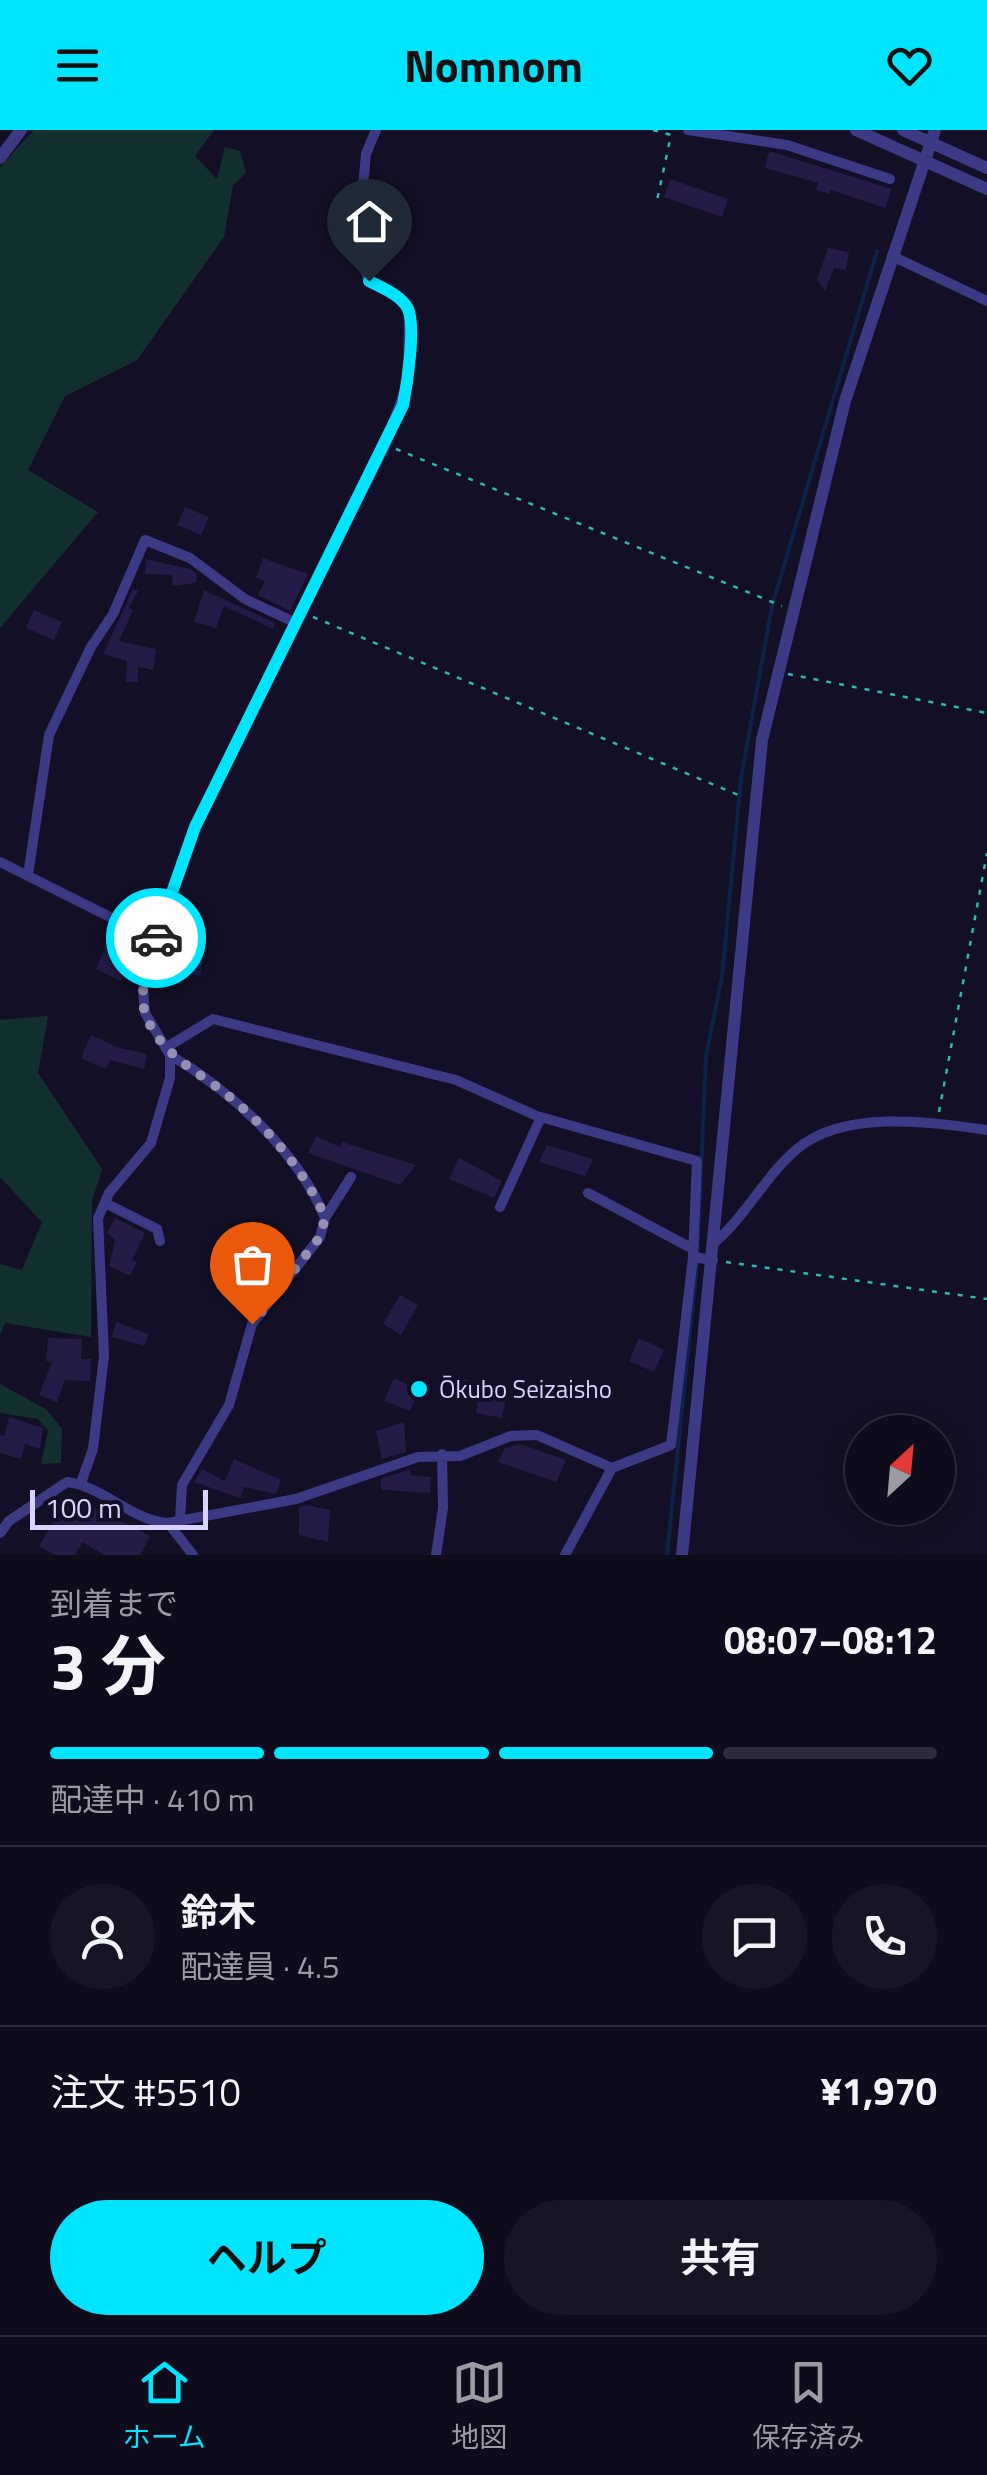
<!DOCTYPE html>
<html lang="ja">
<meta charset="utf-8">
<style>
body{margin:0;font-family:"Titillium Web","Noto Sans JP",sans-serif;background:#171425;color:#f1f3f6;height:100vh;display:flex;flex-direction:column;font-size:38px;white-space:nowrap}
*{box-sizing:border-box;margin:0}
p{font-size:32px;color:#9b9ba3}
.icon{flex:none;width:55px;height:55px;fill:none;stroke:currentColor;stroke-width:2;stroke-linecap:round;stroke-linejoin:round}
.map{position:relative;height:1425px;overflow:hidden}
.sheet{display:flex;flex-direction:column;background:#0e0b1c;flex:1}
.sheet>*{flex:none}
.needle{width:65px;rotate:26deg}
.controls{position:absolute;left:845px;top:1285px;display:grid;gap:20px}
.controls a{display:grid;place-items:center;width:110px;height:110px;border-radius:50%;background:#0e0b1c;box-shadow:0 5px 25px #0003,0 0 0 2px #2e2b3b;font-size:50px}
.scale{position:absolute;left:30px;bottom:25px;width:178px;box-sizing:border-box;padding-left:10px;border:5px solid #d9d4ff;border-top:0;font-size:28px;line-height:35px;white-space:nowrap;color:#d9d4ff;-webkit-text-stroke:8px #130f26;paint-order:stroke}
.pin{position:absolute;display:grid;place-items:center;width:85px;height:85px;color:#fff;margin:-102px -42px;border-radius:50% 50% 50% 0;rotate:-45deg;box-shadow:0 0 10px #0007}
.pin .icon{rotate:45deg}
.courier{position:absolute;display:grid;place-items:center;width:100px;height:100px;margin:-50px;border:8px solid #00e5ff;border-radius:50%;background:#fff;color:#222;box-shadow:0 2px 12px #0007}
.headline em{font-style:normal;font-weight:700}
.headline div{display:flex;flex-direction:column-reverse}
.headline{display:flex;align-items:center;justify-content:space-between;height:170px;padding:0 50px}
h1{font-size:65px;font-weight:700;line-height:75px}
.bar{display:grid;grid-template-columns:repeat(4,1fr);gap:15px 10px;align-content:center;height:120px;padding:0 50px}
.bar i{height:12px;border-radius:8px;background:#2e2b3b}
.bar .on{background:#00e5ff}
.bar p{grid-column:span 4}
.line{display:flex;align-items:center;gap:25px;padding:0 50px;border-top:2px solid #2e2b3b}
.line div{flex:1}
.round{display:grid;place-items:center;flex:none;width:105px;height:105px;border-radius:52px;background:#171425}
.cta{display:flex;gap:20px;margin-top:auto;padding:20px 50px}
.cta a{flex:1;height:115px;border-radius:60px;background:#00e5ff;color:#111;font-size:40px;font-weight:700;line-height:115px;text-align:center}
.cta a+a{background:#171425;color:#f1f3f6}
header{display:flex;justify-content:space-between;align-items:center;height:130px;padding:0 50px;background:#00e5ff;color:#111;font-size:45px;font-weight:700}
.menu{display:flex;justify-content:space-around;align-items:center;height:140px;border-top:2px solid #2e2b3b;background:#0e0b1c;font-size:28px;color:#9b9ba3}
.menu a{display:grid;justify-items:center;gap:5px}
.menu .on{color:#00e5ff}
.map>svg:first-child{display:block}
.green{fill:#12302f}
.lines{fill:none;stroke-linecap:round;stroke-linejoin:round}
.stream{stroke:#0c2248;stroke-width:4}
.building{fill:#241b47}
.path{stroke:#2fb8b0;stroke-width:2.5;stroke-dasharray:5 8;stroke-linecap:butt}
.minor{stroke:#3d3a85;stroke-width:10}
.tertiary{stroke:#3d3a85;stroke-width:12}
.done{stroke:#948fb3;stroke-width:10;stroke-dasharray:0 18}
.route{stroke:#00e5ff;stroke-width:12}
.poi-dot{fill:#00e5ff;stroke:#130f26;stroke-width:4}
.labels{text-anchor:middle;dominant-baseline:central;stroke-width:8;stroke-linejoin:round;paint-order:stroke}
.poi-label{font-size:25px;fill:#d9d4ff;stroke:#130f26;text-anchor:start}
</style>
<header><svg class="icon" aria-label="menu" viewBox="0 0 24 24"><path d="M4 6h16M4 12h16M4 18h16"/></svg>Nomnom<svg class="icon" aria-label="heart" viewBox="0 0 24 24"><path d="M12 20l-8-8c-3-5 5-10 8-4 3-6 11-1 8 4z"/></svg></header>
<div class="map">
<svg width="987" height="1425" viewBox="0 0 987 1425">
<rect width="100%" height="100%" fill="#130f26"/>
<!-- green -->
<path class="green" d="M 34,0 L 214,0 L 195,26 L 217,49 L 225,17 L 240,21 L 246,43 L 233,55 L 224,107 L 137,230 L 65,266 L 28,340 L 98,382 L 0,498 L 0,37 Z
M 48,886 L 38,943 L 102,1039 L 92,1071 L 91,1207 L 5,1193 L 0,1205 L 0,1134 L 22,1140 L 42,1092 L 0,1047 L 0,890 Z
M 0,1254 L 46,1279 L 62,1299 L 61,1333 L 41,1334 L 48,1301 L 38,1289 L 0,1283 Z"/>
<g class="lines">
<!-- stream -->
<path class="stream" d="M 667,1425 L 697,1134 L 706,926 L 722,847 L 741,648 L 772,476 L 877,121"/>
</g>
<!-- building -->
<path class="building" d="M 769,21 L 892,59 L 885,78 L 831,60 L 829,64 L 816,60 L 818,53 L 765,38 Z
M 670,49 L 728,69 L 722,87 L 664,67 Z
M 828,118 L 849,122 L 846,140 L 834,138 L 825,161 L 817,149 Z
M 185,377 L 209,387 L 201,405 L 177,395 Z
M 263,428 L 308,444 L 290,481 L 258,465 L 265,451 L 256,448 Z
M 146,429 L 190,439 L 197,444 L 196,453 L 172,456 L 173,445 L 145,444 Z
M 133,459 L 138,461 L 129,478 L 133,480 L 119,511 L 156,519 L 153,540 L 138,537 L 138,552 L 126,552 L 127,531 L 103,524 Z
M 204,460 L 275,493 L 273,499 L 224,476 L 216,498 L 194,492 Z
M 34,480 L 62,492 L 54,510 L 26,498 Z
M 106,816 L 132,828 L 121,851 L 96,839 Z
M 164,816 L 203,827 L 200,846 L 158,837 Z
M 91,905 L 120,918 L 147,924 L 144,939 L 110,930 L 106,939 L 81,928 Z
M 316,1006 L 340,1017 L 342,1012 L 416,1035 L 400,1055 L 308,1023 Z
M 547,1015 L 593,1029 L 585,1046 L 539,1032 Z
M 459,1028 L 502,1051 L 494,1068 L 449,1049 Z
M 115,1088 L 145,1103 L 132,1130 L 137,1132 L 130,1146 L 109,1136 L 115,1110 L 107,1103 Z
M 400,1165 L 418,1175 L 401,1205 L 383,1194 Z
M 116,1192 L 149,1204 L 144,1216 L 112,1207 Z
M 48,1208 L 82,1209 L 81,1229 L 91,1229 L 90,1251 L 65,1250 L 57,1272 L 39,1265 L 52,1232 L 46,1231 Z
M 639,1208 L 664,1220 L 654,1242 L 629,1231 Z
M 452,1247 L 508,1258 L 502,1288 L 476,1283 L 478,1271 L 450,1265 Z
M 394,1248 L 419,1260 L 410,1281 L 384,1271 Z
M 9,1287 L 43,1298 L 40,1319 L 25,1314 L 21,1329 L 0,1323 L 0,1305 L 4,1306 Z
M 404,1292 L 406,1322 L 382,1329 L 376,1301 Z
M 520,1314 L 566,1330 L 556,1352 L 498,1332 L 505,1318 Z
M 234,1329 L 281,1350 L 276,1364 L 244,1357 L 240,1368 L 194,1352 L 202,1339 L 225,1351 Z
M 410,1339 L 410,1345 L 431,1347 L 430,1363 L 381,1360 L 381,1349 Z
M 70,1364 L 150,1406 L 140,1425 L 104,1425 L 82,1412 L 75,1425 L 55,1425 L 39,1416 Z
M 306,1375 L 330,1380 L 328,1412 L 299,1405 L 299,1377 Z"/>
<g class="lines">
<!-- path -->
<path class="path" d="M 653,0 L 671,5 L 656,75
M 396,319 L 782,476
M 313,487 L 743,667
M 788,544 L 987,583
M 939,982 L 987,723
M 726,1132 L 987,1169"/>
<!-- minor -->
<path class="minor" d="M 688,0 L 787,15 L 890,49
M 892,126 L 987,171
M 0,732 L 156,810
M 28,745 L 49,605 L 91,517 L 113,484 L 145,410 L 190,428 L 245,469 L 296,493
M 167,917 L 213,889 L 456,950 L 537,986 L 697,1031 L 693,1127
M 170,925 C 231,961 298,1021 325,1088 L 320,1107 L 252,1194 L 229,1275 L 182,1355 L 180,1390
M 588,1063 L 693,1119
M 105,1073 L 157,1099 L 160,1111
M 500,1077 L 541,987
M 325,1088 L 351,1047
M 714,1113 C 746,1086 765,1046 797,1019 C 845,979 930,992 987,1000
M 81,1353 L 93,1319 L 104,1226 L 98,1088 L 109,1063 L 151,1013 L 170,948 L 170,925 L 145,883 L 143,859 L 156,810 L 195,697 L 385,315 L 408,252 L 409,181 L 398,167 L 369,151 L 357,120 L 366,24 L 376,0
M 0,1403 L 9,1391 L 67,1352 C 103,1356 130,1390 168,1393
M 193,1425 L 168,1393 L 296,1369 L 418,1327 L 460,1326 L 511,1306 L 537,1305 L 612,1338 L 671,1315 L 693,1127 L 713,1130
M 436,1425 L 443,1378 L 442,1324
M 565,1425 L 612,1338"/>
<!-- tertiary -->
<path class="tertiary" d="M 856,0 L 987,59
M 903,0 L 987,38
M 0,28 L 21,0
M 682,1425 L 762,610 L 845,271 L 935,0"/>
</g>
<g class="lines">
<!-- done -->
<path class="done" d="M 156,808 C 150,830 138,860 145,883 C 158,922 195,940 225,963 C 264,994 306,1041 325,1088 L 320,1107 L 252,1194"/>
<!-- route -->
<path class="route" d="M 156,808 L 195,697 L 403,275 C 407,255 416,197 408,179 C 401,165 382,158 369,151"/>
</g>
<!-- markers -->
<circle class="poi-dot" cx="419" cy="1259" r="10"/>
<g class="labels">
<!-- poi labels -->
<g class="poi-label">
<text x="439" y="1259">Ōkubo Seizaisho</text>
</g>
</g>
</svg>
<div class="controls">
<a><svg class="needle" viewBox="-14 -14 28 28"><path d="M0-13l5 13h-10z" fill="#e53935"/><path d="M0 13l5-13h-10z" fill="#9b9ba3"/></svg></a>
</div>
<div class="scale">100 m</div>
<div class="pin" style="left:252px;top:1194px;background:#ea580c"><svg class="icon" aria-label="bag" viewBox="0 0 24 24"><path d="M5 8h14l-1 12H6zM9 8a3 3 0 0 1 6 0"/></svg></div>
<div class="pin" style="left:369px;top:151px;background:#1f2937"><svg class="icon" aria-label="home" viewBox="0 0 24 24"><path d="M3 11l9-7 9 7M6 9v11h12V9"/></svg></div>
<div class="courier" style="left:156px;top:808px"><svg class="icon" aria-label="car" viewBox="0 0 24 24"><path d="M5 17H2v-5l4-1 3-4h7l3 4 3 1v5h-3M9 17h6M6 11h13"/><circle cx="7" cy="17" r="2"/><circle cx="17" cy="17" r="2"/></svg></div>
</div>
<section class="sheet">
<div class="headline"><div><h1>3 分</h1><p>到着まで</p></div><em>08:07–08:12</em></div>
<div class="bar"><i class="on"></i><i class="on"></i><i class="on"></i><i></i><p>配達中 · 410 m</p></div>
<div class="line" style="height:180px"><a class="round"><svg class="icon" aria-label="person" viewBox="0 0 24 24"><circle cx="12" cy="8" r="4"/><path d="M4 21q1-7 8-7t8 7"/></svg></a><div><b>鈴木</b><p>配達員 · 4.5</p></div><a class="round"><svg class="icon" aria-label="chat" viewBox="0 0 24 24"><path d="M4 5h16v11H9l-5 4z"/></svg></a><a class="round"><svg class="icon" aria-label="phone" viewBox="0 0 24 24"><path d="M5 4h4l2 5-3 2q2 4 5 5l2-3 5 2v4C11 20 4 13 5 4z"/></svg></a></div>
<div class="line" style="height:130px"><div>注文 #5510</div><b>¥1,970</b></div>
<div class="cta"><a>ヘルプ</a><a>共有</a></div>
</section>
<nav class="menu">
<a class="on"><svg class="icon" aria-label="home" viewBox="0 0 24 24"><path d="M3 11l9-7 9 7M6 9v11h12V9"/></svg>ホーム</a>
<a><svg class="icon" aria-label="map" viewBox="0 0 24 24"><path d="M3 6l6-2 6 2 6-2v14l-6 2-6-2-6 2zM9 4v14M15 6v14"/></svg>地図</a>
<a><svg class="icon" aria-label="saved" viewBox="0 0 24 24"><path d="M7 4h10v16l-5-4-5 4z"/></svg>保存済み</a>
</nav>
